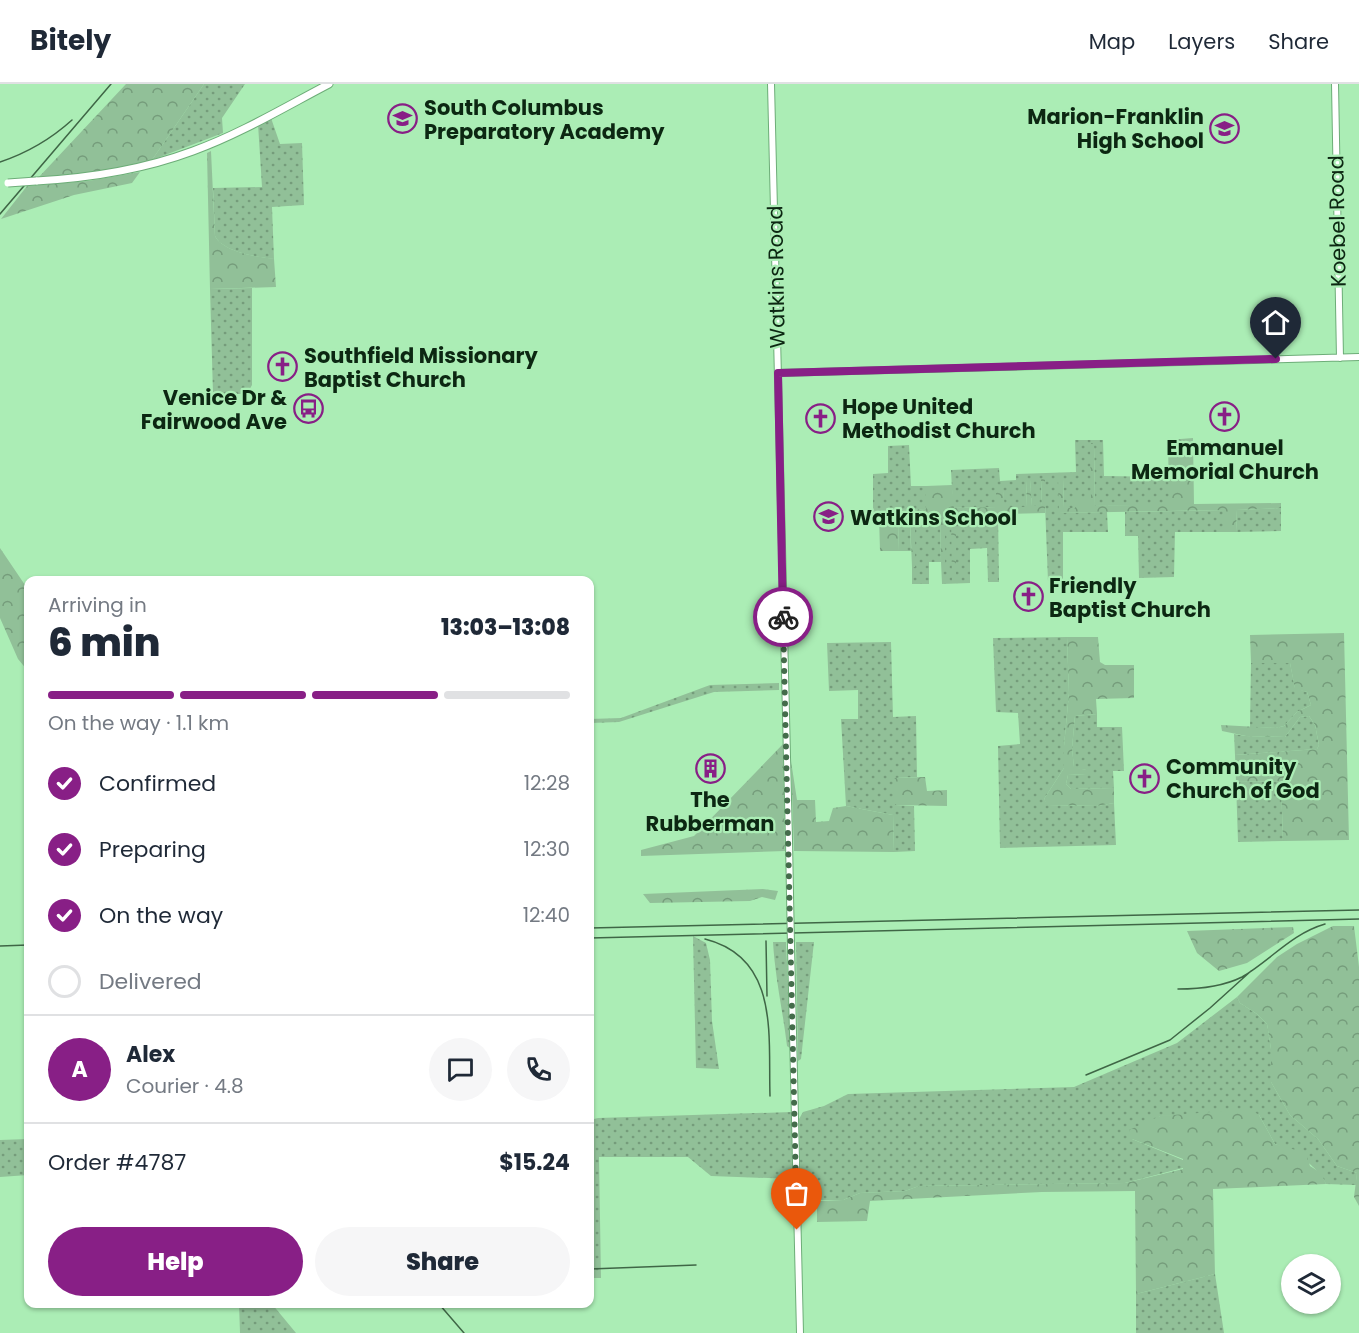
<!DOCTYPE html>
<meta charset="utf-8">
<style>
body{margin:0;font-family:Poppins,sans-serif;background:#f6f6f7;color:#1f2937;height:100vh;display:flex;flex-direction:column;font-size:22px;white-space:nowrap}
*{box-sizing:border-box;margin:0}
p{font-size:20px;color:#747a83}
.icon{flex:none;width:33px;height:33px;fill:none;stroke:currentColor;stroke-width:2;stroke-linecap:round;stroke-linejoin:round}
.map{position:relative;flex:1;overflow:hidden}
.panel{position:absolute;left:24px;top:492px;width:570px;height:732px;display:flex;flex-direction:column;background:#fff;border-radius:12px;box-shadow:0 2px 4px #0004}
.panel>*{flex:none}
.tools{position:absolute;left:1281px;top:1170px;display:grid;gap:12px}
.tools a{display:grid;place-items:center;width:60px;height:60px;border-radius:50%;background:#fff;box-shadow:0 2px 4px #0004;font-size:30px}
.pin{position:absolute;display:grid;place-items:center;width:51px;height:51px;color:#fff;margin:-62px -26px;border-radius:50% 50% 50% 0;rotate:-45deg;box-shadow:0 0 6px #0007}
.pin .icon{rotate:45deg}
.courier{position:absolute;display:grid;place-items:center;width:60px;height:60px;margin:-30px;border:4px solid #881f86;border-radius:50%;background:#fff;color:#222;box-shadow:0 2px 8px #0007}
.summary em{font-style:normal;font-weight:800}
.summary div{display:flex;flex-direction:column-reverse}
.summary{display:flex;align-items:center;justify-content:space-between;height:102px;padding:0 24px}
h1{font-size:39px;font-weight:800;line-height:45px}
.bar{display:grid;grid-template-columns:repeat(4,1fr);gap:9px 6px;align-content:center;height:72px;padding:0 24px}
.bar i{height:8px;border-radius:4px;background:#e0e1e3}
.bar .active{background:#881f86}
.bar p{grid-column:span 4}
.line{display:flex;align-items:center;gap:15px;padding:0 24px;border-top:2px solid #e0e1e3}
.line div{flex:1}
.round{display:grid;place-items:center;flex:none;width:63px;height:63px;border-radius:32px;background:#f6f6f7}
ol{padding:0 24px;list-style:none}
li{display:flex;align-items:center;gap:18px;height:66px}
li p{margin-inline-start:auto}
li .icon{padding:6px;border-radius:50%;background:#881f86;color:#fff;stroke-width:4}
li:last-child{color:#747a83}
li i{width:33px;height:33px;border:3px solid #e0e1e3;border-radius:50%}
.button{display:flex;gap:12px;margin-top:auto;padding:12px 24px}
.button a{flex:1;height:69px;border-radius:36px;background:#881f86;color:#fff;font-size:24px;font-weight:800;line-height:69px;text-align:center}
.button a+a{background:#f6f6f7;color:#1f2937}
header{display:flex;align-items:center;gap:36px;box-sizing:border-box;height:84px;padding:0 30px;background:#fff;border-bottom:2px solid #e0e1e3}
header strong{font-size:28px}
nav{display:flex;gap:33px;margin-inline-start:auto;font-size:21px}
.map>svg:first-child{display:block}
.grass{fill:url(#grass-dots)}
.forest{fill:url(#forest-crowns)}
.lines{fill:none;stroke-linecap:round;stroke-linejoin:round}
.secondary-casing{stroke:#6dad78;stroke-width:8}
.primary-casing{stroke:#6dad78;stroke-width:9}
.secondary{stroke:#fff;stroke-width:6}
.primary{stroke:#fff;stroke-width:7}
.rail{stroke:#3f6646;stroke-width:1.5}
.secondary-bridge-casing{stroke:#6dad78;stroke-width:8;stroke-linecap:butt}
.primary-bridge-casing{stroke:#6dad78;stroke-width:9;stroke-linecap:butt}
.secondary-bridge{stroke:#fff;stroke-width:6}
.primary-bridge{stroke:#fff;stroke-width:7}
.done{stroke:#446c4b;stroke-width:6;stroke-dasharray:0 10.8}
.route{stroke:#881f86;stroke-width:8}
.labels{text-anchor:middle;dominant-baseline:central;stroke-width:4.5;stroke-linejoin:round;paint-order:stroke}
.poi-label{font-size:21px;font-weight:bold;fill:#0c2712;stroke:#abedb5;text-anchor:start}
.street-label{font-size:21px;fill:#0c2712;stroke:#abedb5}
</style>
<header>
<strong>Bitely</strong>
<nav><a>Map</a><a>Layers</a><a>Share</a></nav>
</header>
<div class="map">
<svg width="1359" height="1249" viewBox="0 0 1359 1249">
<defs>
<pattern id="grass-dots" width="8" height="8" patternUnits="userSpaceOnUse" patternTransform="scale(1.5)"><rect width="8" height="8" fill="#91c098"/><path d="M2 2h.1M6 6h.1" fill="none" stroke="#759c7b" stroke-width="1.8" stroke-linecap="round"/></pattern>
<pattern id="forest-crowns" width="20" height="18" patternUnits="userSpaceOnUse" patternTransform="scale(1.5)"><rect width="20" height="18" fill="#91c098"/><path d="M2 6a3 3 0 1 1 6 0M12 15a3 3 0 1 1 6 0" fill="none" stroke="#759c7b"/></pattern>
</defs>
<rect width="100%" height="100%" fill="#abedb5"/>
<!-- grass -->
<path class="grass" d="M 204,0 L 245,0 L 222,34 L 223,49 L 152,76 Z
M 271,34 L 280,60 L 302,59 L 304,121 L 272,123 L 274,175 C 257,173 223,168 215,152 L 213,104 L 262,103 L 258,40 Z
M 252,204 L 252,301 L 247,310 L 213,310 L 210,205 Z
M 1075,356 L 1103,356 L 1104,392 L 1169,393 L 1170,421 L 1095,422 L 1094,359 L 1091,414 L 1075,424 L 1064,425 L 1063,395 L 1059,429 L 1107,428 L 1108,448 L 1063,448 L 1063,497 L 1048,497 L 1044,395 L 1041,395 L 1042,422 L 1032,423 L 1030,396 L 1026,396 L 1027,423 L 1004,424 L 1003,407 L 996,423 L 953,424 L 951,386 L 999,384 L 1000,397 L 1016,396 L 1016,390 L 1076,388 Z
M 909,361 L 911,402 L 926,402 L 927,425 L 873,427 L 873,390 L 888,389 L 888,362 Z
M 1281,424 L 1281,447 L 1236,448 L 1237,426 Z
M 1225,426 L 1225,448 L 1175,448 L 1174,493 L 1139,494 L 1138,452 L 1125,452 L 1125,428 Z
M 998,430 L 999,498 L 988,498 L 987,464 L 970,465 L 970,499 L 942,500 L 941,478 L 929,478 L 929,500 L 912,500 L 912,483 L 915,482 L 915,434 L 940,432 L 941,477 L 945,478 L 945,431 L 952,431 L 953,498 L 956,497 L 956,431 Z
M 910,434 L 911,467 L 899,467 L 898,435 Z
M 1067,553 L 1069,609 L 1064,662 L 1064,684 L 1044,715 L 1048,721 L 1097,722 L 1114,719 L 1116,761 L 1000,764 L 998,662 L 1020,660 L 1018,629 L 996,628 L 993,554 Z
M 891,558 L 893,633 L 916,632 L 917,693 L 895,694 L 895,721 L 914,722 L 915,767 L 894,768 L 893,731 L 846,722 L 841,635 L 858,635 L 858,606 L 829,607 L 827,559 Z
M 1251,579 L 1290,579 L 1295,604 L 1307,608 L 1311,621 L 1297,628 L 1284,642 L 1276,644 L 1250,643 Z
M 779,599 L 779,606 L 714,608 L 619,638 L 590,639 L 590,635 L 621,634 L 710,601 Z
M 1097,630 L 1097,643 L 1122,643 L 1124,687 L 1113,687 L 1114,704 L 1071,705 L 1066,700 L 1068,691 L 1086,690 L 1086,686 L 1074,684 L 1072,664 L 1075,632 Z
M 1309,632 L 1315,641 L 1319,661 L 1317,665 L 1235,671 L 1234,650 L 1246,652 L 1285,653 L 1300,633 Z
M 1281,697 L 1283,757 L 1238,758 L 1236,698 Z
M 693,852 L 706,859 L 710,876 L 712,937 L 719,985 L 696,984 Z
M 773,858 L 786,858 L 791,965 L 787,962 C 783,928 775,893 773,858 Z
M 796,858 L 814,858 L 801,975 L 798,977 Z
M 1237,913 L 1240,919 L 1257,930 L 1267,940 L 1271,965 L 1271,998 L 1290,1031 L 1318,1055 L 1337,1082 L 1357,1089 L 1356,1101 L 1326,1100 C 1318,1082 1294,1067 1275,1060 L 1259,1031 L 1160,1032 L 1132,1055 L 1183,1076 L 1183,1084 L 1125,1099 L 919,1102 L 905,1107 L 860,1109 L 843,1116 L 801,1116 L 799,1035 L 803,1028 L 824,1022 L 848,1010 L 1074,1003 L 1177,959 Z
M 792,1028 L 793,1095 L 711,1092 L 688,1073 L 599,1073 L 601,1194 L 590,1194 L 590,1036 L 598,1034 Z
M 28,1055 L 28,1091 L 0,1093 L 0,1056 Z
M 1215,1190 L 1224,1249 L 1136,1249 L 1136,1210 Z
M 239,1220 L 272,1220 L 296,1249 L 240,1249 Z"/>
<!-- forest -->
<path class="forest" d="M 126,0 L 204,0 L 152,76 L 110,86 L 38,94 Z
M 211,67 L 215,152 C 223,168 258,173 274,175 L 276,203 L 210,205 L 207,69 Z
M 140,88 L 132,99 L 74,111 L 1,135 L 27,102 L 88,97 Z
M 1193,354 L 1194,420 L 1281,419 L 1281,424 L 1237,426 L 1236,448 L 1225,448 L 1224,426 L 1059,429 L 1058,395 L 1063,395 L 1064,424 L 1075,424 L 1075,414 L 1091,414 L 1090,359 L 1094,359 L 1095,422 L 1169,420 L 1168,356 Z
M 1041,395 L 1045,395 L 1045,429 L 956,431 L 956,498 L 952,498 L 951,431 L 945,431 L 945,479 L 941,478 L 940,432 L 915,434 L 915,483 L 912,483 L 910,434 L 898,435 L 899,467 L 880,467 L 879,433 L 873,433 L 873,427 L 926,425 L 926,402 L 952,401 L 954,424 L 996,423 L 996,408 L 1003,407 L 1005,423 L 1027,423 L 1026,396 L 1030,396 L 1032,422 L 1042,422 Z
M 0,464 L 25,501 L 28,587 L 18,575 L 0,534 Z
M 1344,549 L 1349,756 L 1283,757 L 1281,697 L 1236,698 L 1235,671 L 1317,665 L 1319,661 L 1315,641 L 1309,632 L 1300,633 L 1285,653 L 1246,652 L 1222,647 L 1221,641 L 1276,644 L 1284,642 L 1297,628 L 1311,621 L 1307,608 L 1295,605 L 1290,579 L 1251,579 L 1250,551 Z
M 1067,553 L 1098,553 L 1100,578 L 1105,581 L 1134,581 L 1134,614 L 1096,615 L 1097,630 L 1075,632 L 1072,664 L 1074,683 L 1086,686 L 1087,690 L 1068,691 L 1066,700 L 1071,705 L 1114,704 L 1114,719 L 1097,722 L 1047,721 L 1044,715 L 1064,684 L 1064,662 L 1069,609 Z
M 783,660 L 785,767 L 641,772 L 641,766 L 694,752 Z
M 791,677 L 797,716 L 815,716 L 816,738 L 829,737 L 833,724 L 846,722 L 893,731 L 894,768 L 794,767 Z
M 925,693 L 927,707 L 947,706 L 947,722 L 895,721 L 894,694 Z
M 763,805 L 778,807 L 775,816 L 762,813 L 750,817 L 650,819 L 643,810 Z
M 1333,842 L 1354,842 L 1359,883 L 1359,1122 L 1354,1113 L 1357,1089 L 1337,1082 L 1318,1055 L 1290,1031 L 1271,998 L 1271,965 L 1267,940 L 1257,930 L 1240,919 L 1237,913 L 1277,873 L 1297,860 Z
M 1293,843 L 1294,849 L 1247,879 L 1219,887 L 1197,869 L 1187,847 Z
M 1250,1025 L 1259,1031 L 1275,1060 L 1306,1069 L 1310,1082 L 1321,1089 L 1326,1100 L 1213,1105 L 1215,1190 L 1136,1210 L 1135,1107 L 1042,1108 L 870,1117 L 867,1137 L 817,1138 L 817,1117 L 843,1116 L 860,1109 L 905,1107 L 919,1102 L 1125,1099 L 1183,1085 L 1183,1075 L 1132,1055 L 1129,1046 L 1160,1032 Z"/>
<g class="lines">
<defs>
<path id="secondary" d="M 771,0 L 789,757
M 1335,0 L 1340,274
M 778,289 L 1359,273
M 791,863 L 800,1249"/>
<path id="primary" d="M 36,97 C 91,94 142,86 193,67 C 240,50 285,23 329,0"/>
</defs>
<!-- secondary casing -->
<use href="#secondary" class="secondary-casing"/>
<!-- primary casing -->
<use href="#primary" class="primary-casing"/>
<!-- secondary -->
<use href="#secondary" class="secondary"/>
<!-- primary -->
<use href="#primary" class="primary"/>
<!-- rail -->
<path class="rail" d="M 0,78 C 27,69 51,55 72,36
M 0,130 L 111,0
M 590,844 L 1359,826
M 590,854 L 1359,835
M 705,855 C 780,874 768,952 770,1012
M 766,857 L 767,912
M 0,862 L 28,861
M 1178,905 C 1200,905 1222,903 1242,893 C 1271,876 1291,850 1325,840
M 1086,991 L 1170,956 L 1210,924 L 1251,887
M 590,1185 L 696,1181
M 439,1220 L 464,1249"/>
<defs>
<path id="secondary-bridge" d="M 789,757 L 791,863"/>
<path id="primary-bridge" d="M 8,99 L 36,97"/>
</defs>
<!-- secondary-bridge casing -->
<use href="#secondary-bridge" class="secondary-bridge-casing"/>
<!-- primary-bridge casing -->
<use href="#primary-bridge" class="primary-bridge-casing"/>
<!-- secondary-bridge -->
<use href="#secondary-bridge" class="secondary-bridge"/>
<!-- primary-bridge -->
<use href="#primary-bridge" class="primary-bridge"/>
</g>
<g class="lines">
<!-- done -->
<path class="done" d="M 783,533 L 797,1146"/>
<!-- route -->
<path class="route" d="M 783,533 L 778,289 L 1276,275"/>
</g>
<!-- icons -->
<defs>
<symbol id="school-ring" viewBox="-11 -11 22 22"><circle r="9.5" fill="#abedb5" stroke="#881f86" stroke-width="1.5"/><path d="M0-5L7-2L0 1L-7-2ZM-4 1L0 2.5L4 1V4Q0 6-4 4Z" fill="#881f86"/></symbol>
<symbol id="church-ring" viewBox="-11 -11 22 22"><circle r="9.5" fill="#abedb5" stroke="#881f86" stroke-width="1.5"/><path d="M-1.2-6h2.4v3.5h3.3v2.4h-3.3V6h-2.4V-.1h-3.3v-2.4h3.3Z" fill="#881f86"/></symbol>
<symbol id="bus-ring" viewBox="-11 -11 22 22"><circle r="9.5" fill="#abedb5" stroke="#881f86" stroke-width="1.5"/><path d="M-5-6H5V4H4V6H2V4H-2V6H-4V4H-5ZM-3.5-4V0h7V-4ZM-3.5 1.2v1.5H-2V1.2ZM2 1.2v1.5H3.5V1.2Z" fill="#881f86"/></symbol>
<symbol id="building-ring" viewBox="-11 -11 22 22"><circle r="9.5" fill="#abedb5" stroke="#881f86" stroke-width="1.5"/><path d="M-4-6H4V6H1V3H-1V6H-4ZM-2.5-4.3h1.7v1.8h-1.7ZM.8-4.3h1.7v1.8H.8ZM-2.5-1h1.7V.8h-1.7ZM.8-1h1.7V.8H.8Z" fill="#881f86"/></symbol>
</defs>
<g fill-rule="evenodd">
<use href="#school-ring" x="386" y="18" width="33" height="33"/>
<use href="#school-ring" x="1208" y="28" width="33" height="33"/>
<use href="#church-ring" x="266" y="266" width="33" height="33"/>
<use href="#bus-ring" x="292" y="308" width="33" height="33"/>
<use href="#church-ring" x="1208" y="316" width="33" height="33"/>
<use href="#church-ring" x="804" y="318" width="33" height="33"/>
<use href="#school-ring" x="812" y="416" width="33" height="33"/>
<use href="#church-ring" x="1012" y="496" width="33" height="33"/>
<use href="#building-ring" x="694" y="668" width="33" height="33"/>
<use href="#church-ring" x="1128" y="678" width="33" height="33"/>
</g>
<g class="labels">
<!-- poi labels -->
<g class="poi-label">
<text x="424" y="23">South Columbus<tspan x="424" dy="24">Preparatory Academy</tspan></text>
<text x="1204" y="32" text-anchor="end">Marion-Franklin<tspan x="1204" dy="24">High School</tspan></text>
<text x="304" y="271">Southfield Missionary<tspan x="304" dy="24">Baptist Church</tspan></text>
<text x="287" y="313" text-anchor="end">Venice Dr &amp;<tspan x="287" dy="24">Fairwood Ave</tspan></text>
<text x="842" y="322">Hope United<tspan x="842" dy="24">Methodist Church</tspan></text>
<text x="1225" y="363" text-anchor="middle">Emmanuel<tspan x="1225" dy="24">Memorial Church</tspan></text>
<text x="850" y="433">Watkins School</text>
<text x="1049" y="501">Friendly<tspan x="1049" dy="24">Baptist Church</tspan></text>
<text x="1166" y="682">Community<tspan x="1166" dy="24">Church of God</tspan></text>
<text x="710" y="715" text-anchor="middle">The<tspan x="710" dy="24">Rubberman</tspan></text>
</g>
<!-- street labels -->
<g class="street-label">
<text transform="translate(1337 137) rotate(-91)">Koebel Road</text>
<text transform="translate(776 193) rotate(-91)">Watkins Road</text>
</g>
</g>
</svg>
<div class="tools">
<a><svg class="icon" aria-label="layers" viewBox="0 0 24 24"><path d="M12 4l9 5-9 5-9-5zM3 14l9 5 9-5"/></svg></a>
</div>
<div class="pin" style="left:797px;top:1146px;background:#ea580c"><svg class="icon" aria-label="bag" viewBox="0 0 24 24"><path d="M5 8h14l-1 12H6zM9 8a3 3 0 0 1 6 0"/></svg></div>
<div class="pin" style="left:1276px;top:275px;background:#1f2937"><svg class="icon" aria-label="home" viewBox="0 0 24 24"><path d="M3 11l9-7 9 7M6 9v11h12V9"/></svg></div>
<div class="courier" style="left:783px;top:533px"><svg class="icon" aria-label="bike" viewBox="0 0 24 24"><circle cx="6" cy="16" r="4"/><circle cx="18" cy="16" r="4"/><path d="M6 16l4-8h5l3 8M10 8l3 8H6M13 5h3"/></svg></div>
<section class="panel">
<div class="summary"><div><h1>6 min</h1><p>Arriving in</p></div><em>13:03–13:08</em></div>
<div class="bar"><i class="active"></i><i class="active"></i><i class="active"></i><i></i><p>On the way · 1.1 km</p></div>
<ol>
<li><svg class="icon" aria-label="check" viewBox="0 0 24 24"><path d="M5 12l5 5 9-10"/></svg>Confirmed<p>12:28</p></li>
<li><svg class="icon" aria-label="check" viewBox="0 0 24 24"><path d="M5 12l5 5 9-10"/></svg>Preparing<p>12:30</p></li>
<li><svg class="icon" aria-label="check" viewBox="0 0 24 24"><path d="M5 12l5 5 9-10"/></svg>On the way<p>12:40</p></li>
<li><i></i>Delivered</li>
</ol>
<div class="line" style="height:108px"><b class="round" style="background:#881f86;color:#fff">A</b><div><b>Alex</b><p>Courier · 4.8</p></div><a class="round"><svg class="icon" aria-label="chat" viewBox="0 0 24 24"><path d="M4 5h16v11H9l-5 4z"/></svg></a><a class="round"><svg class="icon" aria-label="phone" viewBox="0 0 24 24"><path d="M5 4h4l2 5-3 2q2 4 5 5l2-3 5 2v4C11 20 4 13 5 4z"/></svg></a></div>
<div class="line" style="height:78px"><div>Order #4787</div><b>$15.24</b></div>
<div class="button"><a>Help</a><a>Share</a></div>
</section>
</div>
